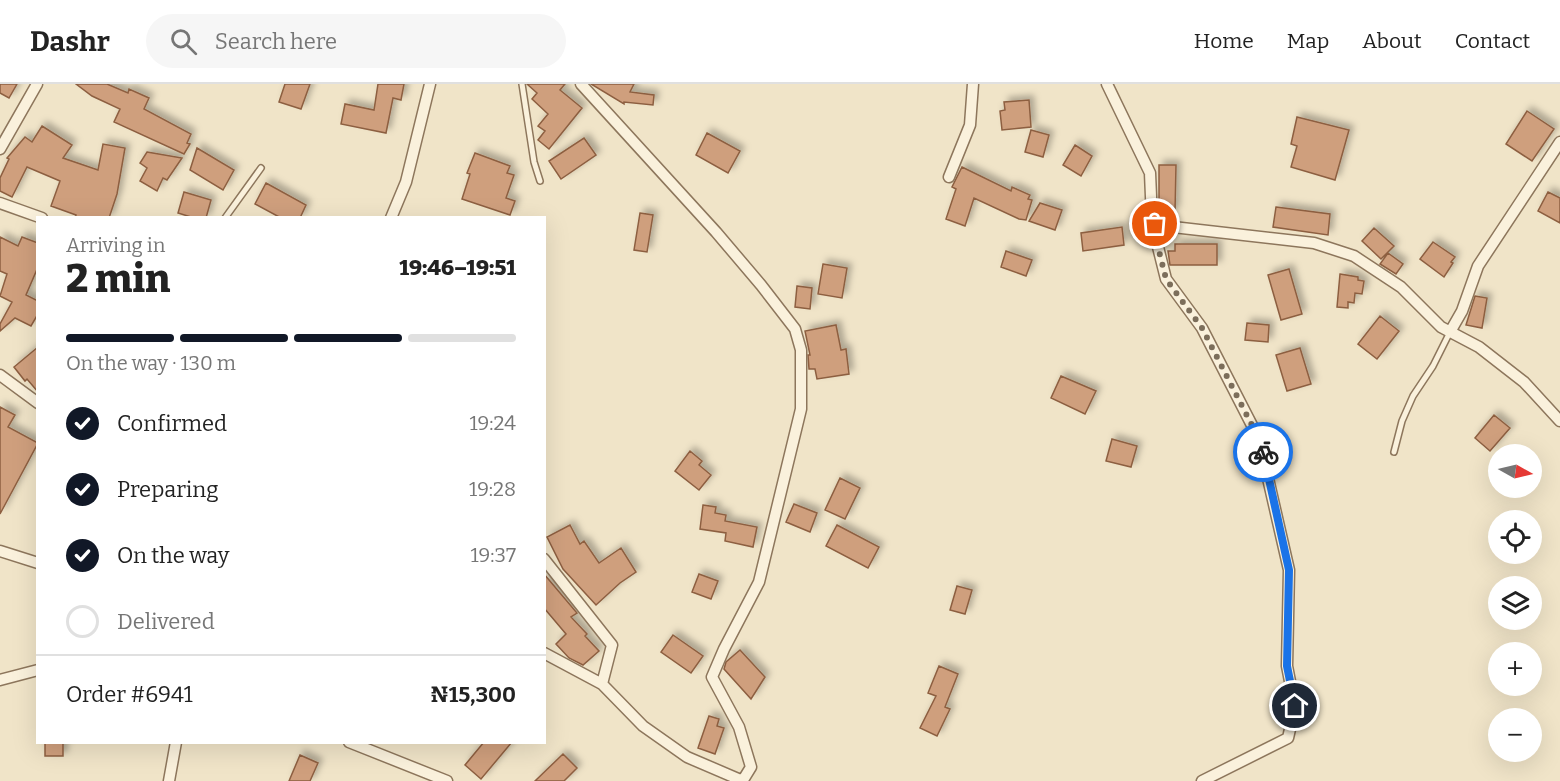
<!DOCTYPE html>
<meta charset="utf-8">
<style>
body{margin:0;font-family:Bitter,serif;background:#f6f6f6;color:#222;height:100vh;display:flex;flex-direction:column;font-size:22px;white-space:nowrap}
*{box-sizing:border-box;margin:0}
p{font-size:20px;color:#767676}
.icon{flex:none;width:33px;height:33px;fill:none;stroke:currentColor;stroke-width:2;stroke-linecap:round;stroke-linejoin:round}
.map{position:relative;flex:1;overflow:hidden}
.details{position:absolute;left:36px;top:132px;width:510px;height:528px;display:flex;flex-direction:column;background:#fff;border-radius:0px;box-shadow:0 6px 24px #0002}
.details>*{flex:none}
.needle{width:39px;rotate:98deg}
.controls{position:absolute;left:1488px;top:360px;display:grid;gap:12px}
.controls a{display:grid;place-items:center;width:54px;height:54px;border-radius:50%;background:#fff;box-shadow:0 6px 24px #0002;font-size:30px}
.pin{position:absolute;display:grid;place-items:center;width:51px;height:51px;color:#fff;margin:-26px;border:3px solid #fff;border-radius:50%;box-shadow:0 2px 6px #0007}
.courier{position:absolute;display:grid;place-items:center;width:60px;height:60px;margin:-30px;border:4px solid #1a73e8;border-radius:50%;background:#fff;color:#222;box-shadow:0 2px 8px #0007}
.headline em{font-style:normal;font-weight:800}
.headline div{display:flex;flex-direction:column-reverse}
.headline{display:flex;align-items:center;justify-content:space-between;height:102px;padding:0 30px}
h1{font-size:39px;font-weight:800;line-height:45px}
.bar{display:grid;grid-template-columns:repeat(4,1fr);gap:9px 6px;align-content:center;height:72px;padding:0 30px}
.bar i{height:8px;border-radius:4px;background:#e0e0e0}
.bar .current{background:#111827}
.bar p{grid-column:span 4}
.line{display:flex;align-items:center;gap:15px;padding:0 30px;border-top:2px solid #e0e0e0}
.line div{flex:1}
ol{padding:0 30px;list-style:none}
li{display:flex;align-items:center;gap:18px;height:66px}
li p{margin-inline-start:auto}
li .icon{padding:6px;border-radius:50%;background:#111827;color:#fff;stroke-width:4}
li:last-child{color:#767676}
li i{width:33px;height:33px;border:3px solid #e0e0e0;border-radius:50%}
header{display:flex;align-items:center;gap:36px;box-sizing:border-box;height:84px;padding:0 30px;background:#fff;border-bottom:2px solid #e0e0e0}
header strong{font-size:28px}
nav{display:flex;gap:33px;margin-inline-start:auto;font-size:21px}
.search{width:420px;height:54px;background:#f6f6f6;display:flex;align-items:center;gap:15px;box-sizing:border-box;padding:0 21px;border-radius:33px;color:#767676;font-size:22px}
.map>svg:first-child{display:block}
.building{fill:#cf9f7d;stroke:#8d5f41;stroke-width:1.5;filter:url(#shadow)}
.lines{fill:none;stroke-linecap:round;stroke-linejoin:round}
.service-casing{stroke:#8d765c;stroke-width:8}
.minor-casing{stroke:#8d765c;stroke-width:13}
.service{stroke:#faf1dc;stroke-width:5}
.minor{stroke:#faf1dc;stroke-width:10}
.done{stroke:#7c6e5b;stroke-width:6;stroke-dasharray:0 10.8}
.route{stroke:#1a73e8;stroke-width:8}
</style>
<header>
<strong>Dashr</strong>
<div class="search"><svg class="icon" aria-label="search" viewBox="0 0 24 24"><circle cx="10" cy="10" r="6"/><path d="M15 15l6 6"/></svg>Search here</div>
<nav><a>Home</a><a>Map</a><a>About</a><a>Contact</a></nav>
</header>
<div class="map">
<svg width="1560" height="697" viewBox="0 0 1560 697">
<defs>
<filter id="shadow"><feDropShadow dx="4.5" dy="-4.5" stdDeviation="3" flood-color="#0004"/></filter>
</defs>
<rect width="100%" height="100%" fill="#f0e4c8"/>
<!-- building -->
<path class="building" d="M 0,0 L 17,0 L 9,14 L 0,9 Z
M 76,0 L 107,0 L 128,9 L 129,5 L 149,14 L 144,25 L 191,50 L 187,59 L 190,60 L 184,70 L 114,38 L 120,25 L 92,12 Z
M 285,0 L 310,0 L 301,25 L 279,18 Z
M 378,0 L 404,0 L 401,16 L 393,14 L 386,49 L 341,40 L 345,20 L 374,26 Z
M 527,0 L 565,0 L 560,6 L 582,24 L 549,65 L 538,56 L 545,47 L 538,42 L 548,30 L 532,15 L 537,9 Z
M 591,0 L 634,0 L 630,8 L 654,11 L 653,21 L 624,18 L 624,20 Z
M 1029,16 L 1031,43 L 1002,46 L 1000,27 L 1005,26 L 1004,18 Z
M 1527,27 L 1554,45 L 1532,77 L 1506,60 Z
M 1297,33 L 1349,46 L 1335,96 L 1291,83 L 1297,62 L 1291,60 Z
M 42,42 L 72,61 L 63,74 L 98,86 L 103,60 L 125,64 L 117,110 L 109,134 L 75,134 L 76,131 L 51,122 L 60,97 L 27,83 L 12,113 L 0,107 L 0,94 L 9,75 L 7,74 L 25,53 L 32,58 Z
M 1031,46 L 1049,51 L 1043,73 L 1025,68 Z
M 707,49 L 740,67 L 728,89 L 696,71 Z
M 584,54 L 596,71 L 561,95 L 549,77 Z
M 1075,61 L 1092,72 L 1081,92 L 1063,81 Z
M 197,64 L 234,86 L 223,106 L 190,86 Z
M 147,68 L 182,74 L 167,96 L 163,94 L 157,107 L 140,97 L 147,84 L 140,79 Z
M 475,69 L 510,82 L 507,89 L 514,91 L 506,114 L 515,117 L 510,131 L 462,115 L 470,90 L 467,89 Z
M 1159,81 L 1176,81 L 1175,128 L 1159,127 Z
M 962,83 L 1011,107 L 1012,103 L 1030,111 L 1028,115 L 1032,116 L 1026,136 L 1019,135 L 974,114 L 965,142 L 946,135 L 956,105 L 952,103 Z
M 266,99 L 306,121 L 300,134 L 281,134 L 255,120 Z
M 184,108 L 211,116 L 206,134 L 194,134 L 178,129 Z
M 1548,108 L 1560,114 L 1560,139 L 1538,127 Z
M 1040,119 L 1062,126 L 1055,146 L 1029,137 Z
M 1276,123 L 1330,130 L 1328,151 L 1273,143 Z
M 640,129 L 653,131 L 647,168 L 634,166 Z
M 1122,143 L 1124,161 L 1083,167 L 1081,149 Z
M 1374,144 L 1394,162 L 1381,175 L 1362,157 Z
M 0,153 L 18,162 L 22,153 L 38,159 L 38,183 L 26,211 L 38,217 L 38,230 L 31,242 L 15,234 L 0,247 L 0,240 L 12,218 L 0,212 L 7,190 L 0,187 Z
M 1433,158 L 1455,173 L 1451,178 L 1453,179 L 1444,193 L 1420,175 Z
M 1175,160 L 1217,160 L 1217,181 L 1170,181 L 1168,167 L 1175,167 Z
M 1006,167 L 1032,176 L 1026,192 L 1001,183 Z
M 1388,169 L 1403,180 L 1396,190 L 1380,180 Z
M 823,180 L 847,184 L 842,214 L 818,210 Z
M 1289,185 L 1302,230 L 1281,236 L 1268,191 Z
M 1340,190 L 1358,193 L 1358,196 L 1364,197 L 1362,210 L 1355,209 L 1354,219 L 1348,218 L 1348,224 L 1337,223 Z
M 797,202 L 812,204 L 810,225 L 795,223 Z
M 1475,212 L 1487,214 L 1482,244 L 1466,241 Z
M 1380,232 L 1399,247 L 1377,275 L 1358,260 Z
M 1247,239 L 1269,241 L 1268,258 L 1245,256 Z
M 836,241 L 841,266 L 846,265 L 849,290 L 817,295 L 815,285 L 809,285 L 808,271 L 810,271 L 805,247 Z
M 38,263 L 38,308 L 27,295 L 25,297 L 14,283 Z
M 1300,264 L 1311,300 L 1287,307 L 1276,271 Z
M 1061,292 L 1096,307 L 1085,330 L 1051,314 Z
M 0,323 L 15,331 L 8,343 L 38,359 L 0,430 Z
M 1494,331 L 1510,344 L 1490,367 L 1475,354 Z
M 1112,355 L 1137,362 L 1131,383 L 1106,377 Z
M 690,367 L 702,377 L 699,381 L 711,391 L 699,406 L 675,387 Z
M 840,394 L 860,404 L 845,435 L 825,426 Z
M 794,420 L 817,429 L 810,448 L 786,438 Z
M 703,421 L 716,423 L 715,429 L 726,431 L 725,437 L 757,443 L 753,463 L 725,457 L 726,449 L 700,445 Z
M 570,441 L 580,460 L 584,457 L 599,479 L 621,464 L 636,488 L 620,499 L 596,521 L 563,485 L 547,453 Z
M 837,441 L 879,463 L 868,484 L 826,462 Z
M 544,490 L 577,529 L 571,533 L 587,550 L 585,552 L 599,567 L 583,581 L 569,574 L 556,560 L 566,550 L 544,524 Z
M 699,490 L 718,497 L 711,515 L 692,508 Z
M 957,502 L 972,506 L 965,530 L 950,526 Z
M 673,551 L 703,572 L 691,589 L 661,568 Z
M 740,566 L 765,593 L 751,615 L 724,585 L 726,578 Z
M 939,582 L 958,590 L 945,623 L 950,625 L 937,652 L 920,644 L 936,612 L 928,609 Z
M 709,632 L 719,635 L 717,642 L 724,644 L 715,670 L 698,664 Z
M 45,658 L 63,658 L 63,672 L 45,672 Z
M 484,658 L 512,658 L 481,695 L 465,681 Z
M 563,670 L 577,684 L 564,697 L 535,697 Z
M 300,671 L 318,679 L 310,697 L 289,697 Z"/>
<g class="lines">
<defs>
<path id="service" d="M 522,0 L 534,78 L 540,97
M 225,134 L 261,84
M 1394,368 L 1402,337 L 1413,312 L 1433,282 L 1450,248"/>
<path id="minor" d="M 581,0 L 716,148 L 761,201 L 795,245 L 801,266 L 801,325 L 759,498 L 724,565 L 712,593 L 739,643 L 751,683 L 743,696
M 1107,0 L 1150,89 L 1152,136 C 1158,145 1165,143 1173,143 L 1314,159 L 1354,172 L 1401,203 L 1441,243 L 1479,263 L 1524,298 L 1560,337
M 0,65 L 37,0
M 949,93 L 970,41 L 973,0
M 0,119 L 42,134
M 391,134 L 406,98 L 430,0
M 1159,143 L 1158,163 L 1166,195 L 1202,244 L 1259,355 L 1289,486 L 1287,582 L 1295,623 L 1288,654 L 1202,697
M 1450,248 L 1462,227 L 1478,182 L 1560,58
M 0,291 L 38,319
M 0,467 L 38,479
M 544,475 L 612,561 L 602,600
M 544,569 L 602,600 L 643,642 L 687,673 L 743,697
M 0,596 L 38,586
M 349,658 L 447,697
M 169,697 L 176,658"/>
</defs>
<!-- service casing -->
<use href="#service" class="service-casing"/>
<!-- minor casing -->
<use href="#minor" class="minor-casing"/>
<!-- service -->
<use href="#service" class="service"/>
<!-- minor -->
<use href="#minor" class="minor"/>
</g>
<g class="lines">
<!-- done -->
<path class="done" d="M 1155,140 L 1159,143 L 1158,163 L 1166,195 L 1202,244 L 1259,355 L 1263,368"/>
<!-- route -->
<path class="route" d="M 1263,368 L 1289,486 L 1287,582 L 1295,622"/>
</g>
</svg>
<div class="controls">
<a><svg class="needle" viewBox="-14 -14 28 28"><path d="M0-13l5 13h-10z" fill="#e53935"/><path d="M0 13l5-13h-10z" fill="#767676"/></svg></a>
<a><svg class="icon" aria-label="locate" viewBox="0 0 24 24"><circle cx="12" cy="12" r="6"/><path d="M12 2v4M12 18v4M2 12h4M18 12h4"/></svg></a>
<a><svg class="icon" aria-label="layers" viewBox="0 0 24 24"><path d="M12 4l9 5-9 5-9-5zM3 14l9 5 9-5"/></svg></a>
<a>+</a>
<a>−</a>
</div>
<div class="pin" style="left:1155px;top:140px;background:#ea580c"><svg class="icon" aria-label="bag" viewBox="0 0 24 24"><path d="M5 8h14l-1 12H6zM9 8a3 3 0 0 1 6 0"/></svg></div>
<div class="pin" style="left:1295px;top:622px;background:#1f2937"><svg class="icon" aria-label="home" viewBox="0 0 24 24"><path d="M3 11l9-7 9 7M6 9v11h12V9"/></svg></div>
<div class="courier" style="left:1263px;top:368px"><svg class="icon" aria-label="bike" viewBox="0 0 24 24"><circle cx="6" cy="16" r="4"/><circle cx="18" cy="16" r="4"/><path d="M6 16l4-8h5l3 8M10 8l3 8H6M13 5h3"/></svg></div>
<section class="details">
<div class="headline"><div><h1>2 min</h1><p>Arriving in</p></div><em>19:46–19:51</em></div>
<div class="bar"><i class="current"></i><i class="current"></i><i class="current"></i><i></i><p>On the way · 130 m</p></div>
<ol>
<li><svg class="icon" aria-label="check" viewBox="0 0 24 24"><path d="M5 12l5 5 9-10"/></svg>Confirmed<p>19:24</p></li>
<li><svg class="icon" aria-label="check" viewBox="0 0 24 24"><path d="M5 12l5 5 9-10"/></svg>Preparing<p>19:28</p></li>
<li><svg class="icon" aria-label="check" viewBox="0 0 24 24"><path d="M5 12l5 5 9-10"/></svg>On the way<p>19:37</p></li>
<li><i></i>Delivered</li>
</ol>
<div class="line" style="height:78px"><div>Order #6941</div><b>₦15,300</b></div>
</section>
</div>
